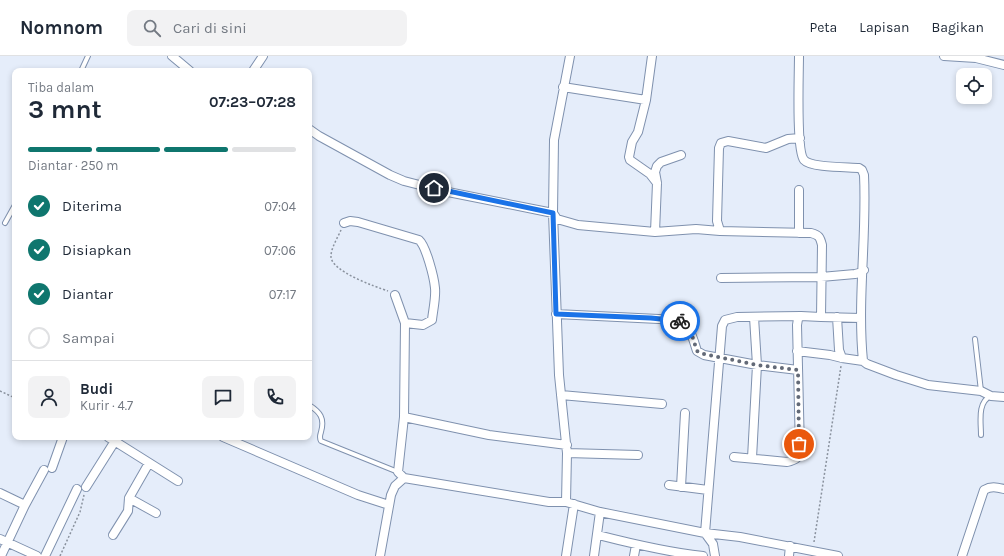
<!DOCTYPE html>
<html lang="id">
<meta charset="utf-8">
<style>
body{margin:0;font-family:Karla,sans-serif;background:#f2f2f3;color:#1f2937;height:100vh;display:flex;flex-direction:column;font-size:15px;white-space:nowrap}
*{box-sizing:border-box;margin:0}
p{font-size:13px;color:#747a83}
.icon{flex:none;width:22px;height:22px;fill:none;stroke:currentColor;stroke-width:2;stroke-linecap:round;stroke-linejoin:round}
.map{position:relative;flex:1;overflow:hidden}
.sheet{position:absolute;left:12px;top:12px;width:300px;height:372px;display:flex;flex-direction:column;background:#fff;border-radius:8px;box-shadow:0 2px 6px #0003}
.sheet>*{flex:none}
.tools{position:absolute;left:956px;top:12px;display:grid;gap:8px}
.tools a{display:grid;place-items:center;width:36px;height:36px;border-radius:8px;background:#fff;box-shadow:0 2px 6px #0003;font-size:20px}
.pin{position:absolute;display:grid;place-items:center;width:34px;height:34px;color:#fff;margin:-17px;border:2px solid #fff;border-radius:50%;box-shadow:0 1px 4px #0007}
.courier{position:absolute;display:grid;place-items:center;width:40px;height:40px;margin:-20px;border:3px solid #1a73e8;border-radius:50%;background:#fff;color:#222;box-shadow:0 1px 5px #0007}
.summary em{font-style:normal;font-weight:700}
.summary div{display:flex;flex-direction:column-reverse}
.summary{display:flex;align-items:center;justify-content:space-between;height:68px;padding:0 16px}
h1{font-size:26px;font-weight:700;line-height:30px}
.bar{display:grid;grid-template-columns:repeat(4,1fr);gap:6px 4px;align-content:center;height:48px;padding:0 16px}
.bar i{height:5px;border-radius:3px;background:#e0e1e3}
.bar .on{background:#0f766e}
.bar p{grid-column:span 4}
.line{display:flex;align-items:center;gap:10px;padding:0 16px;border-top:1px solid #e0e1e3}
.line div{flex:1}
.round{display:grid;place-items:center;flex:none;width:42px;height:42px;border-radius:8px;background:#f2f2f3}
ol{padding:0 16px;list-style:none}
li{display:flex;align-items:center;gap:12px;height:44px}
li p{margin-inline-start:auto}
li .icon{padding:4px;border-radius:50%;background:#0f766e;color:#fff;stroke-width:4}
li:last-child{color:#747a83}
li i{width:22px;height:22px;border:2px solid #e0e1e3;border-radius:50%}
header{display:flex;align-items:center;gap:24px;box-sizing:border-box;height:56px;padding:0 20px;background:#fff;border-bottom:1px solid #e0e1e3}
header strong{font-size:19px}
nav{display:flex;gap:22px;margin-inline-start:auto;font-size:14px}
.search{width:280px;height:36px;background:#f2f2f3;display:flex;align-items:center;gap:10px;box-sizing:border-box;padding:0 14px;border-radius:8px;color:#747a83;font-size:15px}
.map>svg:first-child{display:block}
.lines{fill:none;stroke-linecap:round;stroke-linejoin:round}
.lane-casing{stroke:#7f91ae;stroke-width:6}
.street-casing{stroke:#7f91ae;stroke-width:10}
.path{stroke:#8a929e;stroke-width:1.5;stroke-dasharray:2 2;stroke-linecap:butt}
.lane{stroke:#fff;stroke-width:4}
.street{stroke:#fff;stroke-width:8}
.done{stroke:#636a77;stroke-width:4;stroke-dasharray:0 7.2}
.route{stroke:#1a73e8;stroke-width:5}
</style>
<header>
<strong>Nomnom</strong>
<div class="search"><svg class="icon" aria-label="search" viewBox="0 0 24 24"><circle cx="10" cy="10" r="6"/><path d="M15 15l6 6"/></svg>Cari di sini</div>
<nav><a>Peta</a><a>Lapisan</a><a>Bagikan</a></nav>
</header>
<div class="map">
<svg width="1004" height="500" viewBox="0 0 1004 500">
<rect width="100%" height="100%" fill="#e5edfa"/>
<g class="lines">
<defs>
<path id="lane" d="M 81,15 L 88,0
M 5,167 L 15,149
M 975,283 L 981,335
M 309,349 C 320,356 325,362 321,376 C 320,380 319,381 321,385 L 398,416
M 981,379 C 981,366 977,346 991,340"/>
<path id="street" d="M 172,0 L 190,15
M 652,0 L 646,44 L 638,76 L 632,86 L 629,101 L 630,104 L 650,118 L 657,127
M 799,0 C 799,16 796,95 804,104 C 811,112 848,111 859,112 L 862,114 L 864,119 C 867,181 857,243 863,305 L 867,308 L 896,319 L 928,329 L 981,335 L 991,340 L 1004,341
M 944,0 L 976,2 L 1004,9
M 253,15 L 263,0
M 563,31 L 646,44
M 309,73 L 319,80 L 390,119 L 404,125 L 443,135 L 553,157 L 557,163 L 578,169 L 655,176 L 696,173 L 720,175 L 717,165 L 719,92 L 721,87 L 728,85 L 766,92 L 788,83 L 800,82
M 344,167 L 350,165 L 358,166 L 419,184 C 426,190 434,221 435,232 C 436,242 433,254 432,264 L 423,269 L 405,267 L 395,239
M 720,175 L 811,177 C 819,179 820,181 822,189 L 821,261 L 801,260 L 798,263 L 797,269 L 800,395 C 798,403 795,404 787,406 L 734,401
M 655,176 L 657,127 L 655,116 L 657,110 L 661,106 L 681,99
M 799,177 L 799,134
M 721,222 L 821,221 L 855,218 L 859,217 L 864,214
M 556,258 L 679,264 C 691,271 693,283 697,295 L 704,299 L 757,309 L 798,314
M 821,261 L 861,262
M 837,261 L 839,294 L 842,302
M 797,295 L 830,299 L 842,302 L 863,305
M 561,339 L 662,348
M 404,361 L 489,379 L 567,389
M 108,381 L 178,425
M 223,381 L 358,439 L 389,449
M 567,397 L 638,399
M 752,402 L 757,309 L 754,261
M 52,412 L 63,381
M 404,422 L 398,416 L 404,361 L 405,267
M 669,429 L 708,434
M 86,431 L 115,385
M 681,431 L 685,357
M 0,437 L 25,449
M 129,442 L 156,457
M 566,446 L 600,456 L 705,477 L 740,481 L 838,500
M 113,479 L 128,455 L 129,442 L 149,407
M 598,479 C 633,488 667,496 703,500
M 0,483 L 37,500
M 1,500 L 25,449 L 44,414
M 45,500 L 77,433
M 380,500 L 391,439 L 395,430 L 404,422 L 549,446 L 566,446 L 567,397 L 559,319 L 553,157 L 554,84 L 570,0
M 566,500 L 574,448
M 594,500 L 600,456
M 634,500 L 636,489
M 715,500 L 713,488 L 705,477 L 722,270 L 725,264 L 737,261 L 801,260
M 789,500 L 790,490
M 962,500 L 984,434 C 991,430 996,431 1004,433"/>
</defs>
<!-- lane casing -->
<use href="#lane" class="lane-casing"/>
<!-- street casing -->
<use href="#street" class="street-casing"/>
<!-- path -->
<path class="path" d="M 341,174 C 338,181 331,192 331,200 C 330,215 376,231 388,235
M 0,335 L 15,342
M 814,486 L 841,310
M 60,500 L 80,456 L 84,439"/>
<!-- lane -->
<use href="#lane" class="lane"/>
<!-- street -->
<use href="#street" class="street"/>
</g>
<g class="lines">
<!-- done -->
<path class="done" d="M 680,265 C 692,271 693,284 697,295 L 704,298 L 757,309 L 798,314 L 799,388"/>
<!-- route -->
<path class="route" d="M 434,132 L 553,157 L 556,258 L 651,262 L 680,265"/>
</g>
</svg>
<div class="tools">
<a><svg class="icon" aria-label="locate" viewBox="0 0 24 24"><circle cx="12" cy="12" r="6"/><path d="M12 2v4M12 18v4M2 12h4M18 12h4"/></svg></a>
</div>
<div class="pin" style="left:799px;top:388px;background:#ea580c"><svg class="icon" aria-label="bag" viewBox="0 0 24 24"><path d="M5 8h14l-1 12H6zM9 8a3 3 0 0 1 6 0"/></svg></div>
<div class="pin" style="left:434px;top:132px;background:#1f2937"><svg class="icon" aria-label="home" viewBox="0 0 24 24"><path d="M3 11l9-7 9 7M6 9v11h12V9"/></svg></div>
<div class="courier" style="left:680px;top:265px"><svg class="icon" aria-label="bike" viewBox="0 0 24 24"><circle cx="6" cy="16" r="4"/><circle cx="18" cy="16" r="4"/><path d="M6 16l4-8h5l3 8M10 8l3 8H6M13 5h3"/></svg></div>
<section class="sheet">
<div class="summary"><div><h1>3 mnt</h1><p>Tiba dalam</p></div><em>07:23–07:28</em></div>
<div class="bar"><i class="on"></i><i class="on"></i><i class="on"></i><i></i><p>Diantar · 250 m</p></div>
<ol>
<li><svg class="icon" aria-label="check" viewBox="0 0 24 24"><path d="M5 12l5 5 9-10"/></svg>Diterima<p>07:04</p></li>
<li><svg class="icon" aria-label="check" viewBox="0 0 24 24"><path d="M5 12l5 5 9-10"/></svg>Disiapkan<p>07:06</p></li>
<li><svg class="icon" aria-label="check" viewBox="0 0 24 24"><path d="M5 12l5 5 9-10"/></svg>Diantar<p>07:17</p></li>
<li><i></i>Sampai</li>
</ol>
<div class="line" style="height:72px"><a class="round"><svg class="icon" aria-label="person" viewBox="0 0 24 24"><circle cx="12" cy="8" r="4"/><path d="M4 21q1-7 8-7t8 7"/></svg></a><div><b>Budi</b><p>Kurir · 4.7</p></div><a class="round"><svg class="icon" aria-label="chat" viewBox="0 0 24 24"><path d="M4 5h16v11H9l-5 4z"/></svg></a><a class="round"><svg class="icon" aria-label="phone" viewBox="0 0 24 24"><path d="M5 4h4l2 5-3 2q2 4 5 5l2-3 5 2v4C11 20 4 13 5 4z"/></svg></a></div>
</section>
</div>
